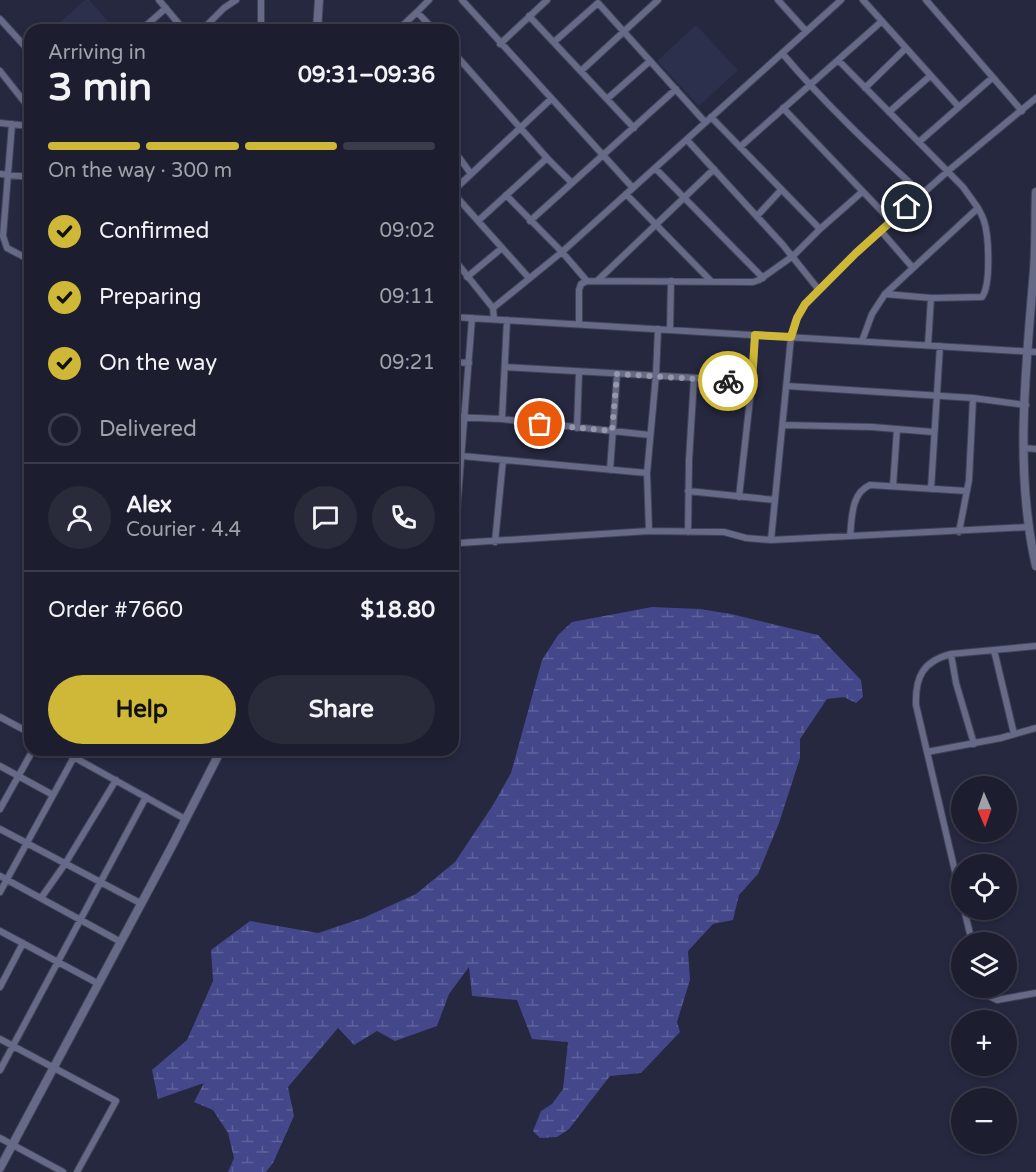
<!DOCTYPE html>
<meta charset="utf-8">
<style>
body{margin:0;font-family:"Varela Round",sans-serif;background:#292b3b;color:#f1f3f6;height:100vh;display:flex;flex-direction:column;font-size:22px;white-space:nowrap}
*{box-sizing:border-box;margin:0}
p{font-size:20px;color:#a0a2aa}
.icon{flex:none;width:33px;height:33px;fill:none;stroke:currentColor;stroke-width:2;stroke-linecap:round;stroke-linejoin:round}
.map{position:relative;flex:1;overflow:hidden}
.side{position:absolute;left:24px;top:24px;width:435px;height:732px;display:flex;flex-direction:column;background:#1c1e2f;border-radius:18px;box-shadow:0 3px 9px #0003,0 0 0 2px #3a3c4b}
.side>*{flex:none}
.needle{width:39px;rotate:178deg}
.buttons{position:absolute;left:951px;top:776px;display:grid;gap:12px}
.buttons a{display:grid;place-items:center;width:66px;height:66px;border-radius:50%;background:#1c1e2f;box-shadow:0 3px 9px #0003,0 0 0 2px #3a3c4b;font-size:30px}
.pin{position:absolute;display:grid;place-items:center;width:51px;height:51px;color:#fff;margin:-26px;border:3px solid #fff;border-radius:50%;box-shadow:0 2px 6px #0007}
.courier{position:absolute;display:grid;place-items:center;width:60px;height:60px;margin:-30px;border:4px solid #cfb837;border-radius:50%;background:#fff;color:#222;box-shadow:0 2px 8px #0007}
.headline em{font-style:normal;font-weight:800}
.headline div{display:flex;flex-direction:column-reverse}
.headline{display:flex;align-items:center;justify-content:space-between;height:102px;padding:0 24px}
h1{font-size:39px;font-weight:800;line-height:45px}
.bar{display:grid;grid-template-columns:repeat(4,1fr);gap:9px 6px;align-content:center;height:72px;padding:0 24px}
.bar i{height:8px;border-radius:4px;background:#3a3c4b}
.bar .current{background:#cfb837}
.bar p{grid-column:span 4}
.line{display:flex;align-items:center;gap:15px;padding:0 24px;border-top:2px solid #3a3c4b}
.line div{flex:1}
.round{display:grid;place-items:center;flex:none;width:63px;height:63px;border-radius:32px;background:#292b3b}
ol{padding:0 24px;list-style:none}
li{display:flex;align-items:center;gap:18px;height:66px}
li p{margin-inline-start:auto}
li .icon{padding:6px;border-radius:50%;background:#cfb837;color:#111;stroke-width:4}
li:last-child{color:#a0a2aa}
li i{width:33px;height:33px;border:3px solid #3a3c4b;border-radius:50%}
.action{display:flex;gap:12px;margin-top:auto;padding:12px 24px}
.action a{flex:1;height:69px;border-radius:36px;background:#cfb837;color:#111;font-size:24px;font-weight:800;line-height:69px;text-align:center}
.action a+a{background:#292b3b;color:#f1f3f6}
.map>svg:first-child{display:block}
.built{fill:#2d304d}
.wetland{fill:url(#wetland-marsh)}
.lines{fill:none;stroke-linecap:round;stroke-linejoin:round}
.minor-casing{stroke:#414357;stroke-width:8}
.tertiary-casing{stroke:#414357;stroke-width:10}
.minor{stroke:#676a86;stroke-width:6}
.tertiary{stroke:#676a86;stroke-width:8}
.done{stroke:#9598aa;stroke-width:6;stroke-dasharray:0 10.8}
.route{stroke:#cfb837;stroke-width:8}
</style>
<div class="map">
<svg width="1036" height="1172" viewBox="0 0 1036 1172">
<defs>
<pattern id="wetland-marsh" width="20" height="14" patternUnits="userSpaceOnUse" patternTransform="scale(1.5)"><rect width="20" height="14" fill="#44478a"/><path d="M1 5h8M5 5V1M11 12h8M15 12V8" fill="none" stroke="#5e619a"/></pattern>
</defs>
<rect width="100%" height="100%" fill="#25283f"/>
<!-- built -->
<path class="built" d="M 85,0 L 89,0 L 116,30 L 51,30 Z
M 696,25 L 738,70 L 699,106 L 657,61 Z"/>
<!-- wetland -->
<path class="wetland" d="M 652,607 L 700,609 L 731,614 L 818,635 L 861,680 L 863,697 L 856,703 L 844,697 L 827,699 L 800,739 L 800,758 L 779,823 L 758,874 L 739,895 L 733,920 L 713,924 L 688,951 L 690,980 L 677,1022 L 680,1032 L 641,1073 L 610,1076 L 569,1129 L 557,1137 L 540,1138 L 533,1131 L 541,1111 L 552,1104 L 563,1089 L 568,1042 L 532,1039 L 517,1000 L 472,996 L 469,967 L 449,994 L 437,1026 L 395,1041 L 377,1031 L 354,1045 L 338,1028 L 288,1087 L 294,1116 L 273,1163 L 266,1172 L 228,1172 L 234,1158 L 228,1133 L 213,1110 L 194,1102 L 204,1083 L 158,1099 L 152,1070 L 187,1040 L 213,981 L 211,950 L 250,921 L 318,933 L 363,918 L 416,894 L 455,862 L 493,805 L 511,773 L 542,660 L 558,635 L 572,622 Z"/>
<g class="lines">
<defs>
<path id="minor" d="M 159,0 L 184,30
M 261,0 L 261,30
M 429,0 L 417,12 L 434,30
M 462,0 L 633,188
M 778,0 L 806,31
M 863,0 L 959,107
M 926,0 L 1022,111
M 529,16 L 634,128
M 0,19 L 30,52
M 141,30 L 166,8
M 202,30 L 224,8 L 236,0
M 398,30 L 417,12
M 554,42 L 598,3 L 705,122
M 500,44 L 547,0
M 453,52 L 547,158 L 572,183
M 782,53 C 825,104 873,149 922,194
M 0,71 L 30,109
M 581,71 L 658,0
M 865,88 L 905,49
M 607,99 L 650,61
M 783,108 L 891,221
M 889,112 L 930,76
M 711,117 L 820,229
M 0,123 L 30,126
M 12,124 L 3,236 L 7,248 L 30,260
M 687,140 L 783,245 L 819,290
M 919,142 L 992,78
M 740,147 L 838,60
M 453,149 L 471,174
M 655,168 L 763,278
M 0,174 L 30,177
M 453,191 L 551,99
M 453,193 L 529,278
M 626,194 L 711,281
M 506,195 L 562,252 L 587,281
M 757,216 L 781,190
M 478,221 L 547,158
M 530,221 L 676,89
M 881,231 L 913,268
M 453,258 L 493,308
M 467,277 L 502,248
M 597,281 L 714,169
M 885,294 L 931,298 L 982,297 C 991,285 989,236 984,221 C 983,217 980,212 978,208
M 453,317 L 1036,352
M 472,318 L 455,536 L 459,543 L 649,531 L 724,532 L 746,538 L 771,540 L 1029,527
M 494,319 L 493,308 L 562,252 L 841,0
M 579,324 L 579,290 L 581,284 L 587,281 L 753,282 L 759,280 L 793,256 L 820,229 L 862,192
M 670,330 L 671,281
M 862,341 L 872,314 L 885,294 L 978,208 L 963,187 L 838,60 L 882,21
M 928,345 L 931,298
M 453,362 L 469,363
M 505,367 L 752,381 L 755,335
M 787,386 L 973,398 L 1026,405
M 453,417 L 502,419 L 650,435
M 502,419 L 507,320
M 783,425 L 872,427 L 933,432
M 577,428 L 579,372
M 1024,448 L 1036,449
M 462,456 L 647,473
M 610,470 L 617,374
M 893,486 L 897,429
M 931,489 L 940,346
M 688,491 L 775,500
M 739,497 L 752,381
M 649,531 L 647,473 L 656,375 L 658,329
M 688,532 L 689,460 L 694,378
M 959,532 L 969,480 L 973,398
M 850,536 C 852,518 851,493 870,485 L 967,491
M 771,540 L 791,337 L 797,318 L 805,305 L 856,253 L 948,171 L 1036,98
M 495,542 L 503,460
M 994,650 L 1014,734
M 951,654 L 956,683 L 974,744
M 0,717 L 30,733
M 61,750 L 185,819
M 927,752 L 1001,738 L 1036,728
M 0,766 L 53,795
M 0,809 L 33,750
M 0,829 L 142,904
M 0,876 L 121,942
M 0,892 L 74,757
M 41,898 L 65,864 L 116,780
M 962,901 L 916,705 C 915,677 923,661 951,654 L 1036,646
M 964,909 L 972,942
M 0,931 L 99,984
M 0,987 L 23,943
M 984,987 L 989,996 L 997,1000 L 1036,993
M 0,1039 L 116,1101 L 77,1172
M 0,1070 L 146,797
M 0,1138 L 63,1172"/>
<path id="tertiary" d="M 317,30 L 319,0
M 1036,192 C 1035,217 1036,244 1034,270 C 1026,366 1014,471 1036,566
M 0,1168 L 172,846 L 221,750"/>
</defs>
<!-- minor casing -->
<use href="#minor" class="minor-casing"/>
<!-- tertiary casing -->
<use href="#tertiary" class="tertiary-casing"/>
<!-- minor -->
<use href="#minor" class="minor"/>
<!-- tertiary -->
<use href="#tertiary" class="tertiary"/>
</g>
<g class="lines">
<!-- done -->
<path class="done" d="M 540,424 L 612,431 L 617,374 L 728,381"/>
<!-- route -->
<path class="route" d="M 728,381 L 752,381 L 755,335 L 791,337 L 797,318 L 805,304 L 856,253 L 907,207"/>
</g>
</svg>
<div class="buttons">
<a><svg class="needle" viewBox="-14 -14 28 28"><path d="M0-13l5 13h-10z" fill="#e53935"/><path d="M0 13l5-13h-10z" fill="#a0a2aa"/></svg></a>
<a><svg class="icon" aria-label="locate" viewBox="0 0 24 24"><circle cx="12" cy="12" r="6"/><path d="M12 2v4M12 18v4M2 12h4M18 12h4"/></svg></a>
<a><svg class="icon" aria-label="layers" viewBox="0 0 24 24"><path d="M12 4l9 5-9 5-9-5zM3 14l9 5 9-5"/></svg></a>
<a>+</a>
<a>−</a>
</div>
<div class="pin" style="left:540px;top:424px;background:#ea580c"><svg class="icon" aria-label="bag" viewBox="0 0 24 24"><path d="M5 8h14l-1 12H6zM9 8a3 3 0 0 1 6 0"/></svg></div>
<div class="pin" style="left:907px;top:207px;background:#1f2937"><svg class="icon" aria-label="home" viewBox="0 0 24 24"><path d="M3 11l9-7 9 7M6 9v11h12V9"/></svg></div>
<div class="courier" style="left:728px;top:381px"><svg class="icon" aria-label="bike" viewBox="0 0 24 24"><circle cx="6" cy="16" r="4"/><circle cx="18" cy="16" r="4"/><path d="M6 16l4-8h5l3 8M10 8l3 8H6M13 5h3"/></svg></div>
<section class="side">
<div class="headline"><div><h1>3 min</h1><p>Arriving in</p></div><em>09:31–09:36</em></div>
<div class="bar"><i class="current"></i><i class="current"></i><i class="current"></i><i></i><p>On the way · 300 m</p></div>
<ol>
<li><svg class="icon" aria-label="check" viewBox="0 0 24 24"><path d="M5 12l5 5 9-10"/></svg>Confirmed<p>09:02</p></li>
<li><svg class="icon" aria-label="check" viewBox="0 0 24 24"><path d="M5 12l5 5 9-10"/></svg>Preparing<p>09:11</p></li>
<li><svg class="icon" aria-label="check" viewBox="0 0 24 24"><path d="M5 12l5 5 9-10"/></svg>On the way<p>09:21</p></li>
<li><i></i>Delivered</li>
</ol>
<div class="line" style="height:108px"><a class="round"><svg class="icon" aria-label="person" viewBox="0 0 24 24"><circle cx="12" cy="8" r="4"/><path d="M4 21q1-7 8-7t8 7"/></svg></a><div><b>Alex</b><p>Courier · 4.4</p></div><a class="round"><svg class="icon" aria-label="chat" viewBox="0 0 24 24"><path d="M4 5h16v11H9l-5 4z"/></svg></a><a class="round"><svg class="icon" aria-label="phone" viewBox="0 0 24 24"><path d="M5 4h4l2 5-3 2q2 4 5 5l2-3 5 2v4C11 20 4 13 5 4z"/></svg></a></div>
<div class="line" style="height:78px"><div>Order #7660</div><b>$18.80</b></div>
<div class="action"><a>Help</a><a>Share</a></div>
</section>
</div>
